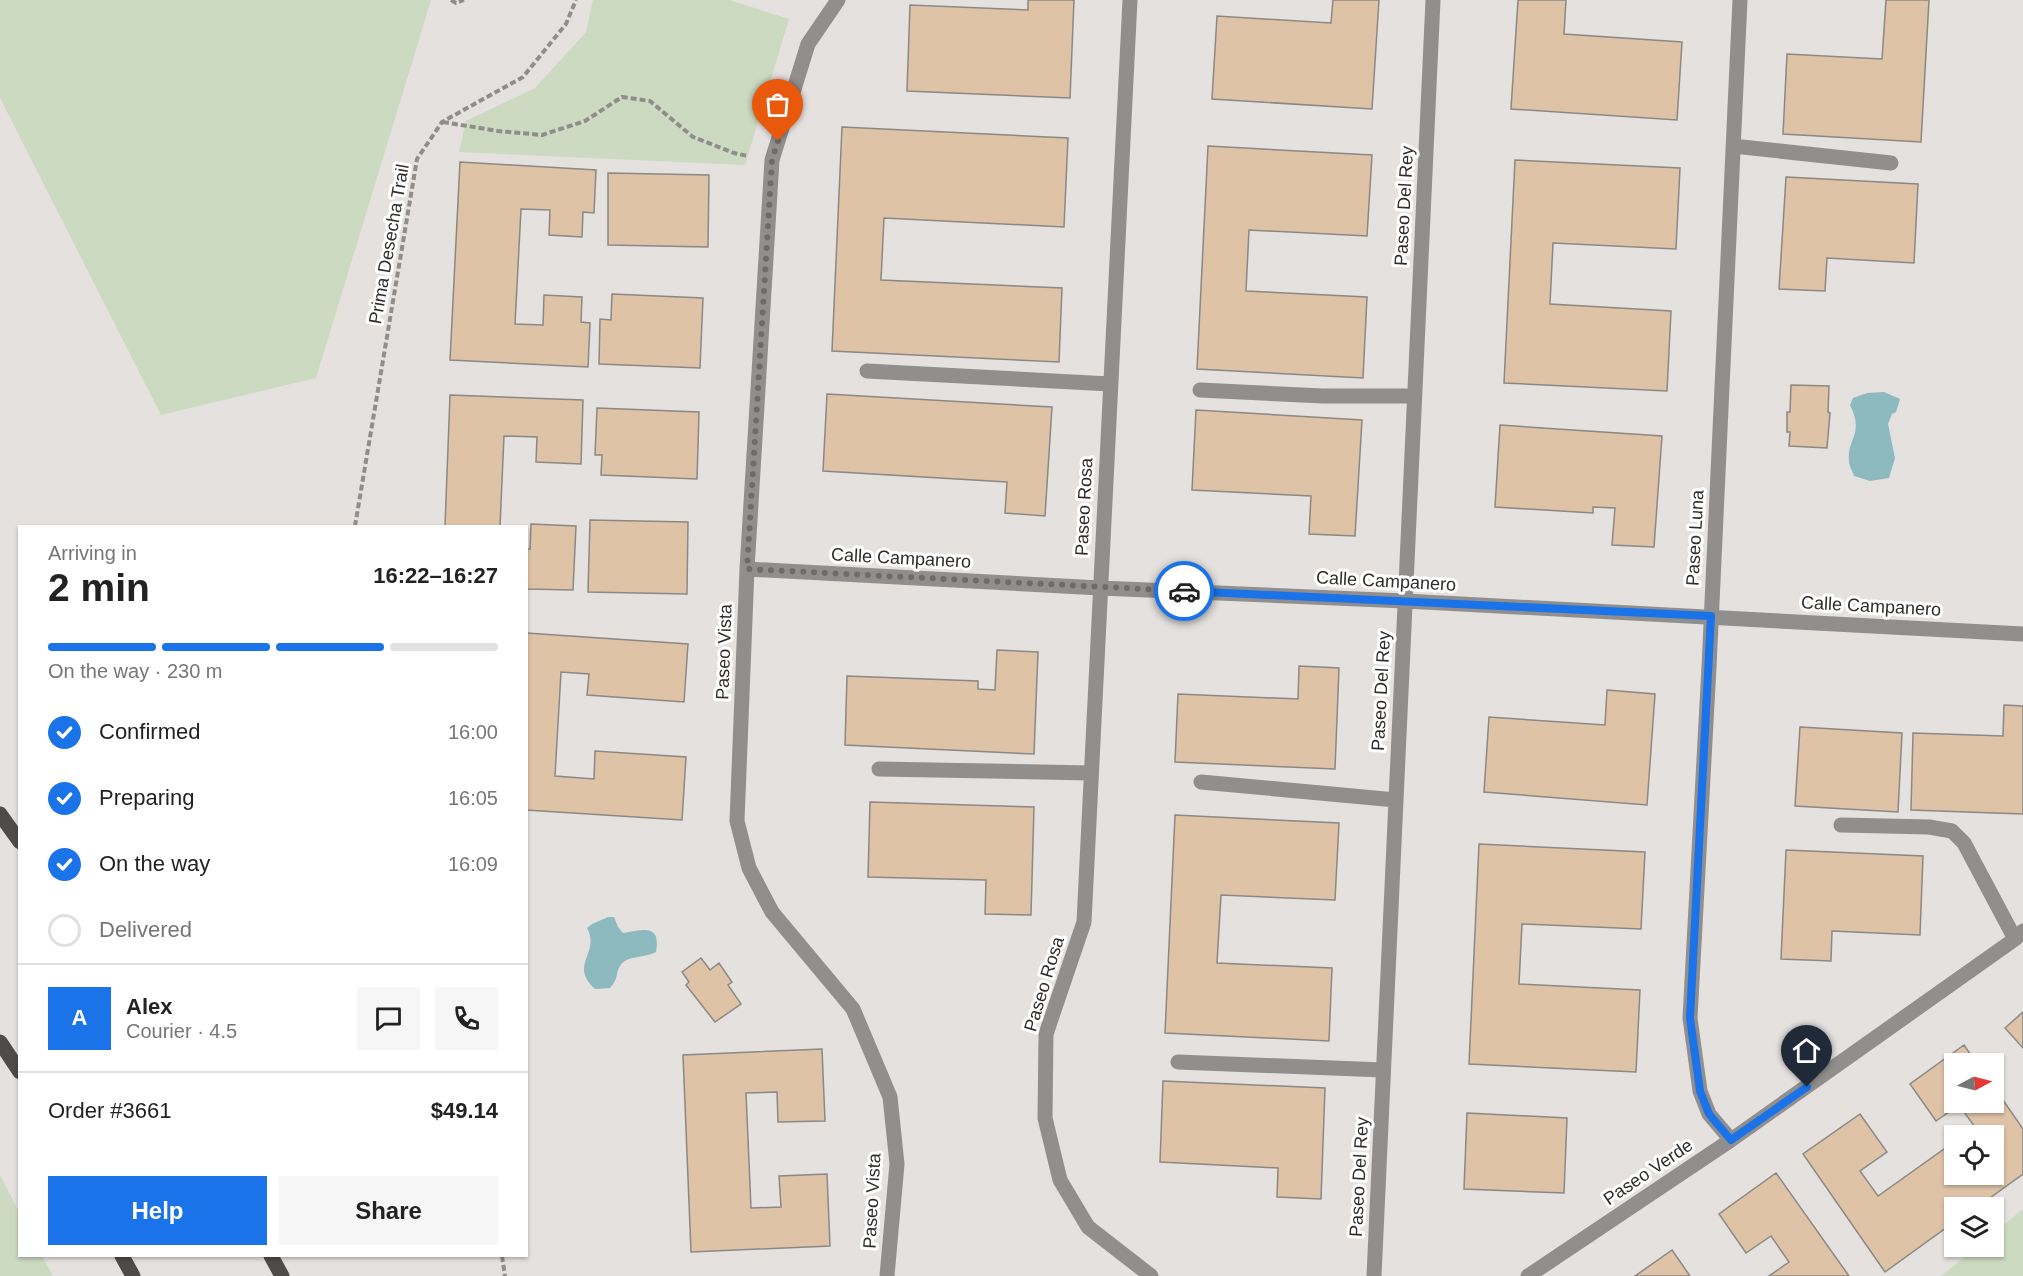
<!DOCTYPE html>
<meta charset="utf-8">
<style>
body{margin:0;font-family:Arial,sans-serif;background:#f6f6f6;color:#222;height:100vh;display:flex;flex-direction:column;font-size:22px;white-space:nowrap}
*{box-sizing:border-box;margin:0}
p{font-size:20px;color:#767676}
.icon{flex:none;width:33px;height:33px;fill:none;stroke:currentColor;stroke-width:2;stroke-linecap:round;stroke-linejoin:round}
.map{position:relative;flex:1;overflow:hidden}
.side{position:absolute;left:18px;top:525px;width:510px;height:732px;display:flex;flex-direction:column;background:#fff;border-radius:0px;box-shadow:0 2px 4px #0004}
.side>*{flex:none}
.needle{width:39px;rotate:83deg}
.controls{position:absolute;left:1944px;top:1053px;display:grid;gap:12px}
.controls a{display:grid;place-items:center;width:60px;height:60px;border-radius:0px;background:#fff;box-shadow:0 2px 4px #0004;font-size:30px}
.pin{position:absolute;display:grid;place-items:center;width:51px;height:51px;color:#fff;margin:-62px -26px;border-radius:50% 50% 50% 0;rotate:-45deg;box-shadow:0 0 6px #0007}
.pin .icon{rotate:45deg}
.courier{position:absolute;display:grid;place-items:center;width:60px;height:60px;margin:-30px;border:4px solid #1a73e8;border-radius:50%;background:#fff;color:#222;box-shadow:0 2px 8px #0007}
.summary em{font-style:normal;font-weight:600}
.summary div{display:flex;flex-direction:column-reverse}
.summary{display:flex;align-items:center;justify-content:space-between;height:102px;padding:0 30px}
h1{font-size:39px;font-weight:600;line-height:45px}
.bar{display:grid;grid-template-columns:repeat(4,1fr);gap:9px 6px;align-content:center;height:72px;padding:0 30px}
.bar i{height:8px;border-radius:4px;background:#e0e0e0}
.bar .current{background:#1a73e8}
.bar p{grid-column:span 4}
.line{display:flex;align-items:center;gap:15px;padding:0 30px;border-top:2px solid #e0e0e0}
.line div{flex:1}
.round{display:grid;place-items:center;flex:none;width:63px;height:63px;border-radius:0px;background:#f6f6f6}
ol{padding:0 30px;list-style:none}
li{display:flex;align-items:center;gap:18px;height:66px}
li p{margin-inline-start:auto}
li .icon{padding:6px;border-radius:50%;background:#1a73e8;color:#fff;stroke-width:4}
li:last-child{color:#767676}
li i{width:33px;height:33px;border:3px solid #e0e0e0;border-radius:50%}
.cta{display:flex;gap:12px;margin-top:auto;padding:12px 30px}
.cta a{flex:1;height:69px;border-radius:0px;background:#1a73e8;color:#fff;font-size:24px;font-weight:600;line-height:69px;text-align:center}
.cta a+a{background:#f6f6f6;color:#222}
.map>svg:first-child{display:block}
.green{fill:#cbdac1}
.water{fill:#8cbabe}
.building{fill:#dfc3a7;stroke:#8b8886;stroke-width:1.5}
.lines{fill:none;stroke-linecap:round;stroke-linejoin:round}
.path{stroke:#908e8c;stroke-width:4;stroke-dasharray:6 3;stroke-linecap:butt}
.minor{stroke:#908f8e;stroke-width:15}
.major{stroke:#4e4c4b;stroke-width:15}
.done{stroke:#6e6c6b;stroke-width:6;stroke-dasharray:0 10.8}
.route{stroke:#1a73e8;stroke-width:8}
.labels{text-anchor:middle;dominant-baseline:central;stroke-width:6;stroke-linejoin:round;paint-order:stroke}
.street-label{font-size:18px;fill:#2e2d2c;stroke:#fff}
</style>
<div class="map">
<svg width="2023" height="1276" viewBox="0 0 2023 1276">
<rect width="100%" height="100%" fill="#e4e1df"/>
<!-- green -->
<path class="green" d="M 0,0 L 431,0 L 316,378 L 161,415 L 0,98 Z
M 593,0 L 729,0 L 789,19 L 745,165 L 459,152 L 466,121 L 535,88 L 586,32 Z
M 0,1175 L 19,1212 L 20,1256 L 42,1256 L 53,1276 L 0,1276 Z
M 2023,1209 L 2023,1276 L 1941,1276 L 1977,1247 L 1994,1246 L 1994,1233 Z"/>
<!-- water -->
<path class="water" d="M 1884,392 L 1900,399 L 1896,412 L 1892,414 L 1888,424 L 1895,458 L 1889,478 L 1870,481 L 1854,476 C 1853,472 1849,466 1849,462 C 1846,439 1865,435 1850,405 L 1853,398 L 1867,393 Z
M 608,917 L 614,917 L 618,927 L 623,933 C 643,930 661,923 656,952 C 646,958 626,955 620,966 C 615,975 619,978 610,988 L 595,989 C 568,965 601,953 587,928 L 592,924 Z"/>
<!-- building -->
<path class="building" d="M 1028,0 L 1074,0 L 1070,98 L 907,91 L 910,5 L 1028,10 Z
M 1333,0 L 1379,0 L 1372,109 L 1212,99 L 1217,16 L 1331,23 Z
M 1518,0 L 1566,0 L 1564,34 L 1682,42 L 1677,120 L 1511,109 Z
M 1886,0 L 1929,0 L 1921,142 L 1783,134 L 1787,54 L 1882,59 Z
M 842,127 L 1068,138 L 1064,227 L 884,218 L 881,280 L 1062,288 L 1059,362 L 832,351 Z
M 1208,146 L 1372,155 L 1367,236 L 1249,230 L 1246,291 L 1367,297 L 1363,378 L 1197,369 Z
M 1515,160 L 1680,168 L 1676,249 L 1553,243 L 1550,304 L 1671,311 L 1667,391 L 1504,383 Z
M 460,162 L 596,170 L 594,213 L 583,212 L 582,237 L 549,235 L 550,210 L 521,209 L 515,324 L 543,325 L 544,295 L 582,297 L 581,322 L 590,323 L 588,367 L 450,360 Z
M 608,173 L 709,175 L 708,247 L 608,245 Z
M 1786,177 L 1918,184 L 1914,263 L 1827,258 L 1825,291 L 1779,289 Z
M 612,294 L 703,298 L 700,368 L 599,364 L 600,319 L 611,320 Z
M 1791,385 L 1829,386 L 1828,412 L 1830,413 L 1827,448 L 1789,446 L 1790,432 L 1787,432 L 1787,412 L 1790,412 Z
M 827,394 L 1052,407 L 1045,516 L 1005,513 L 1007,482 L 823,471 Z
M 450,395 L 583,400 L 581,464 L 536,462 L 537,437 L 504,436 L 500,526 L 445,526 Z
M 597,408 L 699,412 L 697,479 L 601,475 L 602,455 L 595,455 Z
M 1196,410 L 1362,420 L 1355,536 L 1309,534 L 1311,496 L 1192,490 Z
M 1500,425 L 1662,436 L 1654,547 L 1612,545 L 1615,508 L 1593,507 L 1593,513 L 1495,507 Z
M 590,520 L 688,522 L 687,594 L 588,592 Z
M 531,524 L 576,526 L 573,590 L 526,589 L 526,549 L 530,549 Z
M 526,633 L 688,644 L 684,702 L 587,695 L 589,674 L 561,672 L 555,776 L 594,779 L 595,751 L 686,757 L 682,820 L 526,810 Z
M 997,650 L 1038,652 L 1034,754 L 845,745 L 847,676 L 978,681 L 978,689 L 995,690 Z
M 1299,666 L 1339,668 L 1335,769 L 1175,762 L 1178,694 L 1298,699 Z
M 1607,690 L 1655,694 L 1647,805 L 1484,792 L 1489,717 L 1605,725 Z
M 2004,705 L 2023,706 L 2023,814 L 1911,810 L 1913,733 L 2003,736 Z
M 1800,727 L 1902,733 L 1898,812 L 1795,806 Z
M 870,802 L 1034,807 L 1031,915 L 985,914 L 986,880 L 868,877 Z
M 1175,815 L 1339,823 L 1335,900 L 1221,895 L 1217,963 L 1332,968 L 1329,1041 L 1165,1033 Z
M 1479,844 L 1645,852 L 1641,929 L 1522,924 L 1519,984 L 1640,990 L 1636,1072 L 1469,1064 Z
M 1786,850 L 1923,856 L 1920,935 L 1832,931 L 1831,961 L 1781,959 Z
M 701,958 L 710,970 L 719,963 L 732,982 L 728,985 L 741,1004 L 715,1022 L 686,985 L 689,982 L 682,972 Z
M 2023,1012 L 2023,1048 L 2005,1028 Z
M 1964,1045 L 1977,1064 L 1954,1064 L 1954,1102 L 1994,1102 L 1994,1087 L 2023,1129 L 2023,1174 L 1976,1208 L 1954,1208 L 1954,1222 L 1885,1272 L 1803,1154 L 1860,1114 L 1887,1152 L 1860,1171 L 1878,1196 L 1954,1142 L 1954,1174 L 1994,1174 L 1994,1136 L 1964,1136 L 1975,1127 L 1959,1105 L 1936,1121 L 1910,1084 Z
M 822,1049 L 825,1121 L 778,1122 L 777,1092 L 746,1093 L 751,1208 L 781,1207 L 779,1176 L 827,1174 L 830,1246 L 691,1252 L 683,1055 Z
M 1163,1081 L 1325,1088 L 1321,1199 L 1277,1197 L 1278,1168 L 1160,1162 Z
M 1467,1113 L 1567,1118 L 1564,1193 L 1464,1189 Z
M 1776,1173 L 1849,1276 L 1769,1276 L 1789,1262 L 1771,1236 L 1746,1253 L 1719,1214 Z
M 1672,1250 L 1690,1276 L 1635,1276 Z"/>
<g class="lines">
<!-- path -->
<path class="path" d="M 451,0 L 456,3 L 464,0
M 443,122 L 498,131 L 542,135 L 585,121 L 622,97 L 650,101 L 693,137 L 734,153 L 748,156
M 355,526 L 417,159 L 442,122 L 523,77 L 566,24 L 576,0
M 502,1256 L 505,1276"/>
<!-- minor -->
<path class="minor" d="M 838,0 L 808,44 L 772,160 L 747,569 L 737,821 L 749,868 L 772,912 L 853,1009 L 890,1097 L 897,1164 L 887,1276
M 1130,0 L 1084,922 L 1046,1034 L 1045,1118 L 1060,1180 L 1088,1227 L 1151,1276
M 1733,146 L 1891,163
M 867,371 L 1110,384
M 1200,390 L 1323,396 L 1414,396
M 747,569 L 1100,588 L 1405,601 L 2023,634
M 879,769 L 1091,773
M 1201,782 L 1396,800
M 1841,825 L 1929,827 L 1952,831 L 1964,843 L 2015,939
M 1178,1062 L 1383,1070
M 1731,1140 L 1709,1114 L 1700,1091 L 1690,1018 L 1709,667 L 1740,0
M 1374,1276 L 1433,0
M 1528,1276 L 1731,1140 L 2015,939 L 2023,931"/>
<!-- major -->
<path class="major" d="M 0,814 L 20,842
M 0,1042 L 20,1072
M 122,1256 L 133,1276
M 271,1256 L 282,1276"/>
</g>
<g class="lines">
<!-- done -->
<path class="done" d="M 778,141 L 772,160 L 747,569 L 1184,591"/>
<!-- route -->
<path class="route" d="M 1184,591 L 1711,616 L 1690,1018 L 1700,1091 L 1709,1114 L 1731,1140 L 1807,1087"/>
</g>
<g class="labels">
<!-- street labels -->
<g class="street-label">
<text transform="translate(1404 206) rotate(-87)">Paseo Del Rey</text>
<text transform="translate(389 244) rotate(-80)">Prima Desecha Trail</text>
<text transform="translate(1084 507) rotate(-87)">Paseo Rosa</text>
<text transform="translate(1695 538) rotate(-87)">Paseo Luna</text>
<text transform="translate(901 558) rotate(3)">Calle Campanero</text>
<text transform="translate(1386 581) rotate(3)">Calle Campanero</text>
<text transform="translate(1871 606) rotate(3)">Calle Campanero</text>
<text transform="translate(724 652) rotate(-88)">Paseo Vista</text>
<text transform="translate(1381 691) rotate(-87)">Paseo Del Rey</text>
<text transform="translate(1044 984) rotate(-73)">Paseo Rosa</text>
<text transform="translate(1648 1172) rotate(-34)">Paseo Verde</text>
<text transform="translate(1359 1177) rotate(-87)">Paseo Del Rey</text>
<text transform="translate(872 1201) rotate(-87)">Paseo Vista</text>
</g>
</g>
</svg>
<div class="controls">
<a><svg class="needle" viewBox="-14 -14 28 28"><path d="M0-13l5 13h-10z" fill="#e53935"/><path d="M0 13l5-13h-10z" fill="#767676"/></svg></a>
<a><svg class="icon" aria-label="locate" viewBox="0 0 24 24"><circle cx="12" cy="12" r="6"/><path d="M12 2v4M12 18v4M2 12h4M18 12h4"/></svg></a>
<a><svg class="icon" aria-label="layers" viewBox="0 0 24 24"><path d="M12 4l9 5-9 5-9-5zM3 14l9 5 9-5"/></svg></a>
</div>
<div class="pin" style="left:778px;top:141px;background:#ea580c"><svg class="icon" aria-label="bag" viewBox="0 0 24 24"><path d="M5 8h14l-1 12H6zM9 8a3 3 0 0 1 6 0"/></svg></div>
<div class="pin" style="left:1807px;top:1087px;background:#1f2937"><svg class="icon" aria-label="home" viewBox="0 0 24 24"><path d="M3 11l9-7 9 7M6 9v11h12V9"/></svg></div>
<div class="courier" style="left:1184px;top:591px"><svg class="icon" aria-label="car" viewBox="0 0 24 24"><path d="M5 17H2v-5l4-1 3-4h7l3 4 3 1v5h-3M9 17h6M6 11h13"/><circle cx="7" cy="17" r="2"/><circle cx="17" cy="17" r="2"/></svg></div>
<section class="side">
<div class="summary"><div><h1>2 min</h1><p>Arriving in</p></div><em>16:22–16:27</em></div>
<div class="bar"><i class="current"></i><i class="current"></i><i class="current"></i><i></i><p>On the way · 230 m</p></div>
<ol>
<li><svg class="icon" aria-label="check" viewBox="0 0 24 24"><path d="M5 12l5 5 9-10"/></svg>Confirmed<p>16:00</p></li>
<li><svg class="icon" aria-label="check" viewBox="0 0 24 24"><path d="M5 12l5 5 9-10"/></svg>Preparing<p>16:05</p></li>
<li><svg class="icon" aria-label="check" viewBox="0 0 24 24"><path d="M5 12l5 5 9-10"/></svg>On the way<p>16:09</p></li>
<li><i></i>Delivered</li>
</ol>
<div class="line" style="height:108px"><b class="round" style="background:#1a73e8;color:#fff">A</b><div><b>Alex</b><p>Courier · 4.5</p></div><a class="round"><svg class="icon" aria-label="chat" viewBox="0 0 24 24"><path d="M4 5h16v11H9l-5 4z"/></svg></a><a class="round"><svg class="icon" aria-label="phone" viewBox="0 0 24 24"><path d="M5 4h4l2 5-3 2q2 4 5 5l2-3 5 2v4C11 20 4 13 5 4z"/></svg></a></div>
<div class="line" style="height:78px"><div>Order #3661</div><b>$49.14</b></div>
<div class="cta"><a>Help</a><a>Share</a></div>
</section>
</div>
